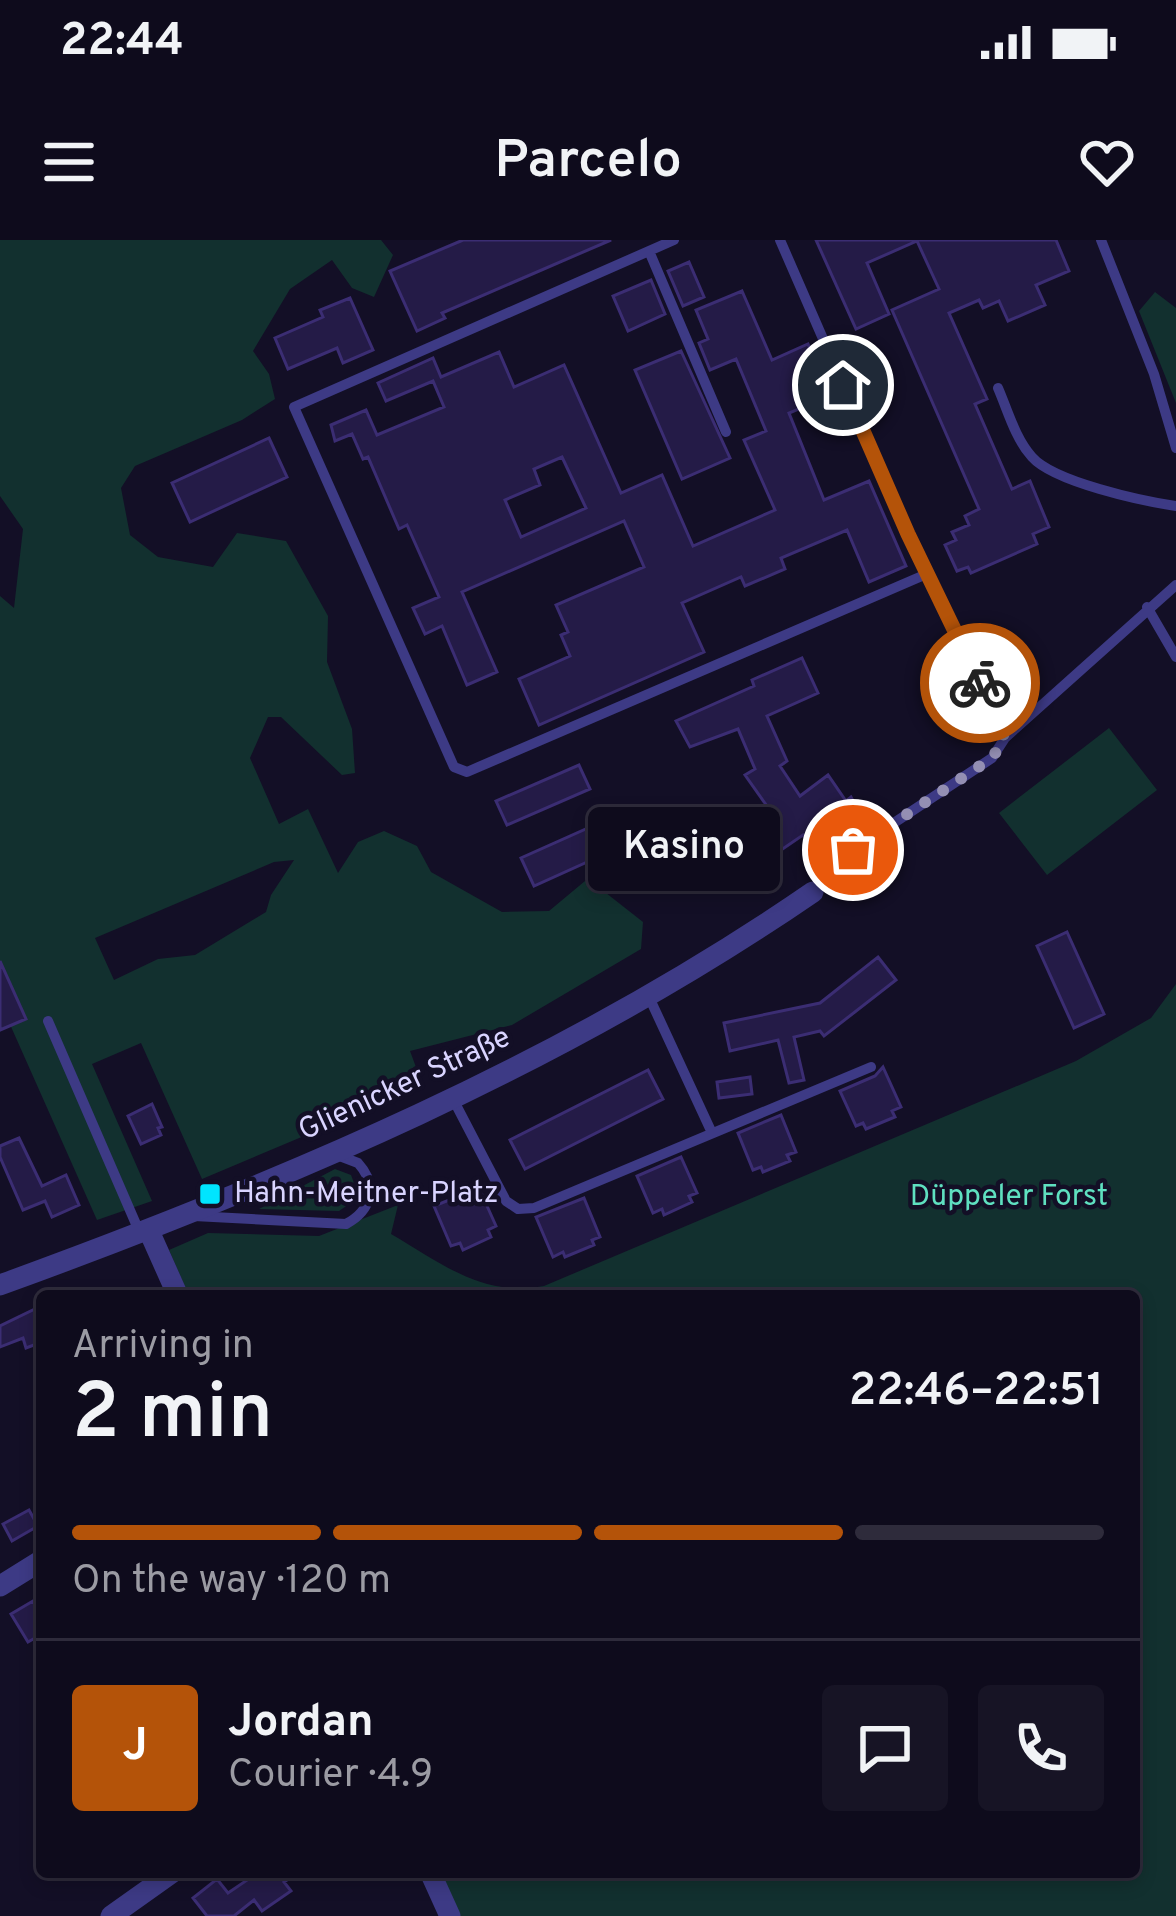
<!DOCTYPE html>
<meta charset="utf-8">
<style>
body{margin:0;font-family:Overpass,sans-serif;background:#171425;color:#f1f3f6;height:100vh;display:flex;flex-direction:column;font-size:45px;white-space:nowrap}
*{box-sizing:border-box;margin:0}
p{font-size:39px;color:#9b9ba3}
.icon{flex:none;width:66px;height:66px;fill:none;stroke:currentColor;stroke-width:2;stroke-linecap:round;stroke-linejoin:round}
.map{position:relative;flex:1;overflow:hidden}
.drawer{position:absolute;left:36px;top:1050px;width:1104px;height:588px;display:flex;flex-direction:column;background:#0e0b1c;border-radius:12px;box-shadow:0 6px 18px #0003,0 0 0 3px #2e2b3b}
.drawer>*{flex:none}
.pin{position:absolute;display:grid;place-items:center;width:102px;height:102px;color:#fff;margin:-51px;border:6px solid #fff;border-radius:50%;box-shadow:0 3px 12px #0007}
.courier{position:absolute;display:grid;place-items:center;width:120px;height:120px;margin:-60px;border:9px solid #b45309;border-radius:50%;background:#fff;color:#222;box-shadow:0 3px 15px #0007}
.bubble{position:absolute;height:84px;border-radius:12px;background:#0e0b1c;box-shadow:0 6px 18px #0003,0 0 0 3px #2e2b3b;font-size:39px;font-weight:600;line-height:84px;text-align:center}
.summary em{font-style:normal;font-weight:600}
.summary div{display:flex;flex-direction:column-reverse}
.summary{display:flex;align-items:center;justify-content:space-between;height:204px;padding:0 36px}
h1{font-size:78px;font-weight:600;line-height:90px}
.bar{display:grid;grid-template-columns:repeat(4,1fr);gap:18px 12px;align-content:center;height:144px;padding:0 36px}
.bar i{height:15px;border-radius:9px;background:#2e2b3b}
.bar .active{background:#b45309}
.bar p{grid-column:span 4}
.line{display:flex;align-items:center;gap:30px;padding:0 36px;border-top:3px solid #2e2b3b}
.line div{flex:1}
.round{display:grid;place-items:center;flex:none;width:126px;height:126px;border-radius:12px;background:#171425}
.status{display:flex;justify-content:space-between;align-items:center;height:84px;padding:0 60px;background:#0e0b1c;direction:ltr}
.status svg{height:33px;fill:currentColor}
header{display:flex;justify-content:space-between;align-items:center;height:156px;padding:0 36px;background:#0e0b1c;font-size:54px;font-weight:600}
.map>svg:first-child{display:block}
.green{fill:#12302f;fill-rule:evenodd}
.building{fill:#241b47;stroke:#3b2d73;stroke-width:3;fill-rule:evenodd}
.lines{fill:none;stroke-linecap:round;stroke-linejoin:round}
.lane{stroke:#3d3a85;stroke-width:10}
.street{stroke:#3d3a85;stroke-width:21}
.done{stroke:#948fb3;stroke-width:12;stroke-dasharray:0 21.6}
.route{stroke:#b45309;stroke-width:15}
.poi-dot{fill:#00e5ff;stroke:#130f26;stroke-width:4.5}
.labels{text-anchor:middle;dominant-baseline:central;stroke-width:9;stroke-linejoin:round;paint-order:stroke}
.street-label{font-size:30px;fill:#d9d4ff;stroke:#130f26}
.poi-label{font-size:30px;fill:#d9d4ff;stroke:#130f26;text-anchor:start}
.park-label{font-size:30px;fill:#5fe0c0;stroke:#130f26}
</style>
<div class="status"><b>22:44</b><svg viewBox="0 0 49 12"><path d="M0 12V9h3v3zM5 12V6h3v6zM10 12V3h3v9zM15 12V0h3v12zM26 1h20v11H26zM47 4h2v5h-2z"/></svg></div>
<header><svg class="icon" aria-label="menu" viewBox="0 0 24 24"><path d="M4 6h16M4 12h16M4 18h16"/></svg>Parcelo<svg class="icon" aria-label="heart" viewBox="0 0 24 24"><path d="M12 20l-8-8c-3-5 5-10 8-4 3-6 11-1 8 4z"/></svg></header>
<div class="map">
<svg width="1176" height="1676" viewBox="0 0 1176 1676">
<rect width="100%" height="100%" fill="#130f26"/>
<!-- green -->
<path class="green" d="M 0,0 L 381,0 L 393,15 L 374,57 L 352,48 L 332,20 L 290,49 L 253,111 L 269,134 L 275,159 L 242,180 L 135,226 L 121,248 L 130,295 L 158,317 L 213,327 L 237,293 L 286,301 L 328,376 L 327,422 L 352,489 L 355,533 L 342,535 L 281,477 L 268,477 L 250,518 L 279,584 L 308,569 L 338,633 L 358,602 L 384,591 L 417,606 L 431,632 L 502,672 L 549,671 L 585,641 L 601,649 L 643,682 L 641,709 L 512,785 L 410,811 L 423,846 L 202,939 L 141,803 L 92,824 L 152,961 L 97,980 L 0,762 L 0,356 L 14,368 L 23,289 L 0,256 ZM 294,620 L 271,655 L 266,672 L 195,715 L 158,719 L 114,740 L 95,698 L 274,622 Z
M 1155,52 L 1176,68 L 1176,163 L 1139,71 Z
M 1109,488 L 1157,550 L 1047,635 L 999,573 Z
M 1176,744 L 1176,1676 L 460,1676 L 440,1632 L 1134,1632 L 1134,1056 L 189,1056 L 169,1010 L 208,993 L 319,996 L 398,965 L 391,994 C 443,1024 481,1057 544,1046 L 1076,821 L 1151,778 Z
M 335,929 L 351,935 L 357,951 L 355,960 L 339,971 L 259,969 Z"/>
<!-- building -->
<path class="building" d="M 463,0 L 611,0 L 442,73 L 445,78 L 417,91 L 390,31 Z
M 816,0 L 1056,0 L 1069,31 L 1036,45 L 1045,65 L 1008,81 L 999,61 L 983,68 L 979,60 L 949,73 L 987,159 L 975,164 L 1012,249 L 1030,241 L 1049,287 L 1033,294 L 1037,304 L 971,333 L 968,327 L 957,331 L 945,305 L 956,300 L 952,292 L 969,285 L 965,276 L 979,269 L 892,70 L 939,49 L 917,1 L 867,23 L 889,74 L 856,89 Z
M 689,22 L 704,57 L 683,66 L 668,31 Z
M 651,40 L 665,74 L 628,91 L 613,56 Z
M 742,51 L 772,120 L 808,104 L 830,156 L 789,173 L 824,260 L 869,241 L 906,326 L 869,342 L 847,290 L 781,318 L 785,329 L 745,346 L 741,337 L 682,363 L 704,412 L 539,485 L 519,439 L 570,416 L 561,395 L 568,392 L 556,365 L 644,327 L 624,281 L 462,352 L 497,432 L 467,445 L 442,386 L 425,394 L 413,368 L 439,357 L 407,285 L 399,289 L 368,217 L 363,219 L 352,194 L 335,201 L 331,185 L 366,170 L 377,195 L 444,167 L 433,141 L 386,161 L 378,143 L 433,118 L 441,137 L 499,112 L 514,147 L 564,125 L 621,253 L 662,235 L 693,306 L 775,270 L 744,200 L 766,191 L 736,119 L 710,130 L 699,103 L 708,99 L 696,70 ZM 562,217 L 586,268 L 521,297 L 505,260 L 540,245 L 534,229 Z
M 350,58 L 373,110 L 343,123 L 337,108 L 288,129 L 275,98 L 323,77 L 320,70 Z
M 681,111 L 730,218 L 682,239 L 635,130 Z
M 269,198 L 287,237 L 190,282 L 172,243 Z
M 802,418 L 818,453 L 767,476 L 787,521 L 780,526 L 800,556 L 828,535 L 846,561 L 851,557 L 868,588 L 844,606 L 839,597 L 816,613 L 803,595 L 765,621 L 751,602 L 779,583 L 745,535 L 755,529 L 738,489 L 690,507 L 676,481 L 754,446 L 752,440 Z
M 579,525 L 590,549 L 507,585 L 496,561 Z
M 606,580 L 618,608 L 534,646 L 521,618 Z
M 1067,692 L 1104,774 L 1074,788 L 1037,706 Z
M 878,717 L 896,740 L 824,796 L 820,791 L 794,797 L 804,840 L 789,843 L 778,800 L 730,811 L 724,783 L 820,763 Z
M 0,721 L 26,779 L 0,790 Z
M 883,827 L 901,867 L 892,871 L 895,877 L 866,889 L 863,883 L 856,886 L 840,851 L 875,836 Z
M 648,830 L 663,859 L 525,929 L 510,900 Z
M 750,837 L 752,854 L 719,858 L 717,842 Z
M 152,864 L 162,887 L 158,888 L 161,895 L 141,904 L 128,876 Z
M 781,875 L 796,912 L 787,915 L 790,921 L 763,932 L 761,927 L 753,930 L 738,893 Z
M 19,898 L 42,946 L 66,935 L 79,965 L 52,977 L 45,961 L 23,970 L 0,917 L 0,906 Z
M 681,917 L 697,953 L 689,956 L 692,962 L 664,975 L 662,969 L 653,973 L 637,936 Z
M 479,948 L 496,986 L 488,990 L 491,997 L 463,1010 L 460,1003 L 451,1006 L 434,966 Z
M 584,958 L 600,997 L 592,1000 L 594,1005 L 565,1017 L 563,1012 L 553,1017 L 536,977 Z
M 37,1068 L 42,1102 L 26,1108 L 23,1098 L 0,1107 L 0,1086 Z
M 29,1270 L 38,1286 L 12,1301 L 3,1284 Z
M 33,1361 L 42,1376 L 42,1394 L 28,1402 L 11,1374 Z
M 259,1632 L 299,1632 L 284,1642 L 291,1651 L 262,1671 L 254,1660 L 234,1676 L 207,1676 L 193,1658 L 217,1639 L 228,1653 Z"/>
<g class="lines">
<!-- lane -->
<path class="lane" d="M 674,0 L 294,167 L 454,527 L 467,532 L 929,333
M 780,0 L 908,294 L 1005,498
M 1101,0 L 1154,134 L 1176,208
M 649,11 L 726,192
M 998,148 C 1008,171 1015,198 1032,217 C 1054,242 1142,261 1176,266
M 1147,367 L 1176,417
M 853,610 L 992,518 L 1005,498 L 1176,345
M 870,614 L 887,593
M 649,757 L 712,893
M 48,781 L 139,991
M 453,859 L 506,961 L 518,969 L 534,968 L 871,827
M 194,976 L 346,984 C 372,970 378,945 358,923 L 337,915"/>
<!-- street -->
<path class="street" d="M 149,991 L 178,1056
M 0,1045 C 283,942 563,824 813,652
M 0,1346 L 42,1320
M 430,1632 L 450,1676
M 111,1676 L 173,1632"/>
</g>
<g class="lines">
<!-- done -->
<path class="done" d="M 853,610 L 992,518 L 1005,498 L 980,443"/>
<!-- route -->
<path class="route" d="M 843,145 L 908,294 L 980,443"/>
</g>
<!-- markers -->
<rect class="poi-dot" x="198" y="942" width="24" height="24" rx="6"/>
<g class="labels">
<!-- street labels -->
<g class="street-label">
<text transform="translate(405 845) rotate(-25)">Glienicker Straße</text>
</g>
<!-- poi labels -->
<g class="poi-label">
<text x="234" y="954">Hahn-Meitner-Platz</text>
</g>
<!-- park labels -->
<g class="park-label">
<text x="1009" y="957">Düppeler Forst</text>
</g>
</g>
</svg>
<div class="pin" style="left:853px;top:610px;background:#ea580c"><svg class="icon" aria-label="bag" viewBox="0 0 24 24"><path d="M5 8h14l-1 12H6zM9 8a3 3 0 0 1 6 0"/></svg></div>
<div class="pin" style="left:843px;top:145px;background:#1f2937"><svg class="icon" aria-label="home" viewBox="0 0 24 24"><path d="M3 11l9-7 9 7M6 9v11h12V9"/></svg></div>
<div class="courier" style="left:980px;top:443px"><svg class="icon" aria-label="bike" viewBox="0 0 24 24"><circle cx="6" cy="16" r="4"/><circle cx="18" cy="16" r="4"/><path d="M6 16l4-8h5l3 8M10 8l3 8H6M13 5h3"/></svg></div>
<div class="bubble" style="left:588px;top:567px;width:192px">Kasino</div>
<section class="drawer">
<div class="summary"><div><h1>2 min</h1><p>Arriving in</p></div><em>22:46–22:51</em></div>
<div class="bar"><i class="active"></i><i class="active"></i><i class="active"></i><i></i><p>On the way · 120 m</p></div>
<div class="line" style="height:216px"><b class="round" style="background:#b45309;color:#fff">J</b><div><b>Jordan</b><p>Courier · 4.9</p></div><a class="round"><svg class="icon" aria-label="chat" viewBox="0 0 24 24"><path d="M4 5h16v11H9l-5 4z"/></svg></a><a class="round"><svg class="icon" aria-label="phone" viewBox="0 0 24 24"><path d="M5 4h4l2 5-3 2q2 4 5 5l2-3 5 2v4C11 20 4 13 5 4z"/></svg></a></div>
</section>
</div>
